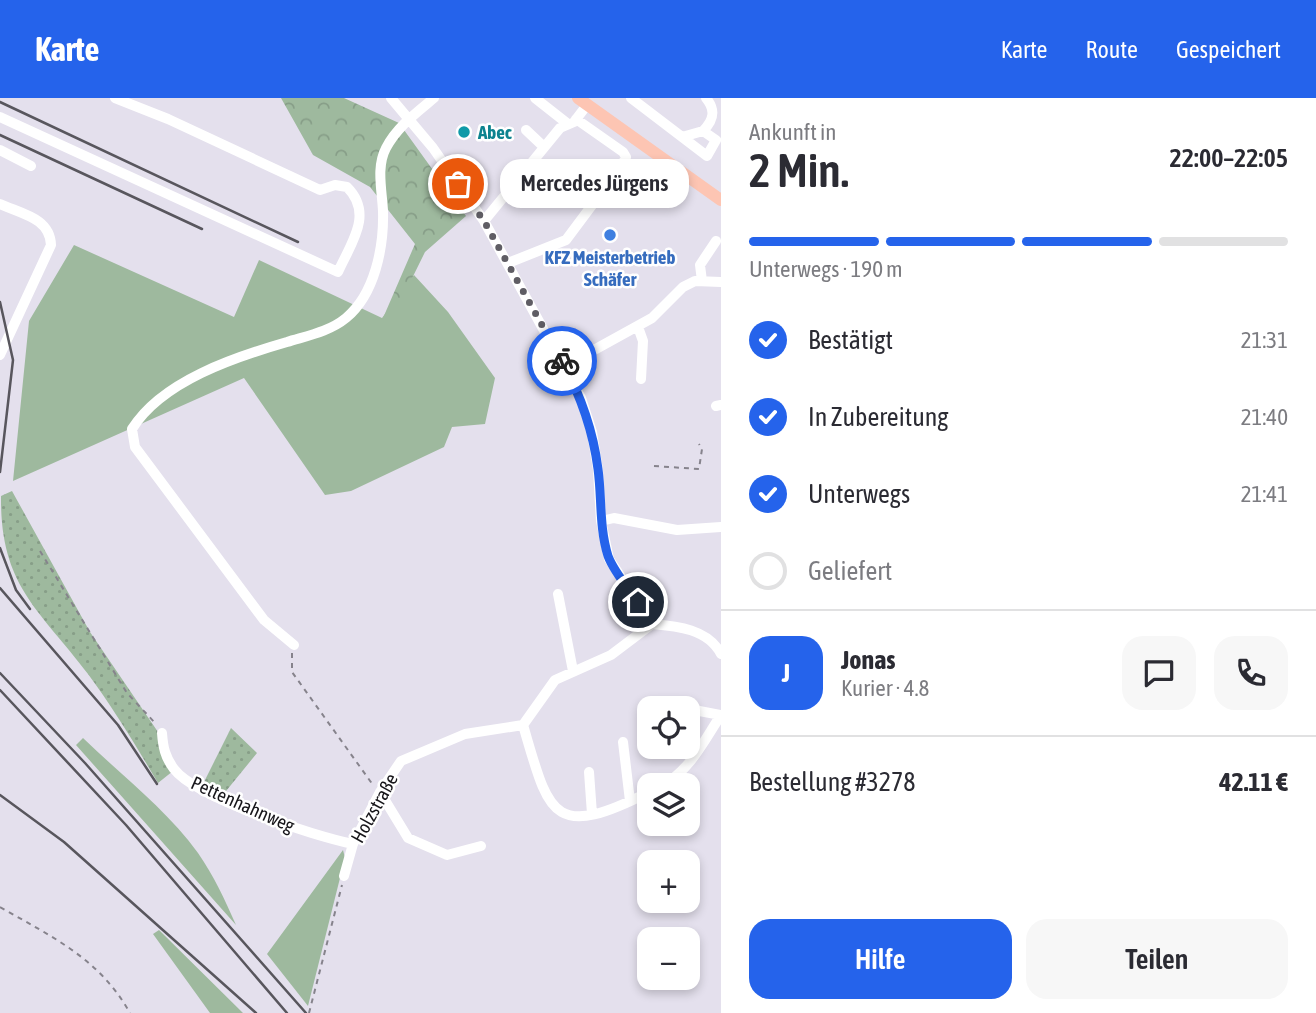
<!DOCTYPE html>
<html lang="de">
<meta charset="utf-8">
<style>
body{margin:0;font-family:"Asap Condensed",sans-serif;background:#f7f7f7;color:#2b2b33;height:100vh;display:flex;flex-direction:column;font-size:26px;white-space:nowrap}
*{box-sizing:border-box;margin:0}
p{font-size:23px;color:#7c7c81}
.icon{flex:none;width:38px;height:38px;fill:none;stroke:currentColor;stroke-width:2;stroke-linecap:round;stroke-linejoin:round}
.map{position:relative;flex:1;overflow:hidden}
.details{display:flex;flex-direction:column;background:#fff;width:595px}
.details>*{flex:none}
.buttons{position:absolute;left:637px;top:598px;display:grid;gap:14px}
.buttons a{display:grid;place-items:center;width:63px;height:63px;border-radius:14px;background:#fff;box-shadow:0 4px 10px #0003;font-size:35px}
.pin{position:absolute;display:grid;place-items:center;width:60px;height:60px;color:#fff;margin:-30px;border:4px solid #fff;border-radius:50%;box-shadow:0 2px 7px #0007}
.courier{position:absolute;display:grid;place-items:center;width:70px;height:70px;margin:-35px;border:5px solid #2563eb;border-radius:50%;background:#fff;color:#222;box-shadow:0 2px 9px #0007}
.bubble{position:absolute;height:49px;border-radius:21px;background:#fff;box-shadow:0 4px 10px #0003;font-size:23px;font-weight:600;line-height:49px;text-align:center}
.headline em{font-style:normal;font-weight:600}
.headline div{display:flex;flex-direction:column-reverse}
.headline{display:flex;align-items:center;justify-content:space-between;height:119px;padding:0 28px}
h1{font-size:46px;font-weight:600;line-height:52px}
.bar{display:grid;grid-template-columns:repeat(4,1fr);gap:10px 7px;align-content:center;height:84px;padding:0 28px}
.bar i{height:9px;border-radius:5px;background:#e1e1e2}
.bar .selected{background:#2563eb}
.bar p{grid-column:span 4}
.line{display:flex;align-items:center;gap:18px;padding:0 28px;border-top:2px solid #e1e1e2}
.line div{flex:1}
.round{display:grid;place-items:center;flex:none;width:74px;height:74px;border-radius:21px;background:#f7f7f7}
ol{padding:0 28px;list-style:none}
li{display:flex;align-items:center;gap:21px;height:77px}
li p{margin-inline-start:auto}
li .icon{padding:7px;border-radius:50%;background:#2563eb;color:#fff;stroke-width:4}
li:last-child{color:#7c7c81}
li i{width:38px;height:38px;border:4px solid #e1e1e2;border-radius:50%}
.action{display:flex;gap:14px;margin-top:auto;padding:14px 28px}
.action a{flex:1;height:80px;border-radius:21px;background:#2563eb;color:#fff;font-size:28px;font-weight:600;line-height:80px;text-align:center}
.action a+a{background:#f7f7f7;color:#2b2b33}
header{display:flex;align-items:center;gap:42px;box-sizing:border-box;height:98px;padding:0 35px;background:#2563eb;color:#fff}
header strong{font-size:33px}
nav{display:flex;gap:38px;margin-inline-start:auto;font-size:24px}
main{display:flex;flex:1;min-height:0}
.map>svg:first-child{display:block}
.grass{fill:#9eb99e}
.forest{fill:url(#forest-crowns)}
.garden{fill:url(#garden-dots)}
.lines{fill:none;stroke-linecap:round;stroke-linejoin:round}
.path{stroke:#86838c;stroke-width:2;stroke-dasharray:5 5;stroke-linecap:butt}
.minor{stroke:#fff;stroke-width:10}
.major{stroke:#fdc5b3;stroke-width:12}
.rail{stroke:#58565d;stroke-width:2.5}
.done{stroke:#5f5d64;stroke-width:7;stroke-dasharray:0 12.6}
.route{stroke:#2563eb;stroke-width:9}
.culture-dot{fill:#0f9aa8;stroke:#fff;stroke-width:2.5}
.shop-dot{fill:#3f7fe0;stroke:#fff;stroke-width:2.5}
.labels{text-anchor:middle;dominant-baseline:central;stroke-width:5;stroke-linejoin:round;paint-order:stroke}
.culture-label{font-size:19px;font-weight:bold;fill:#0d838f;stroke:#fff;text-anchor:start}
.shop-label{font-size:19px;font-weight:bold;fill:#366cbe;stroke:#fff}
.street-label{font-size:19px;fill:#17161a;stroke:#fff}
</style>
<header>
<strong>Karte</strong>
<nav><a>Karte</a><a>Route</a><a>Gespeichert</a></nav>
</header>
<main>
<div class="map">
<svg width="721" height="915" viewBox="0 0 721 915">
<defs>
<pattern id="forest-crowns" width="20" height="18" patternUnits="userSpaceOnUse" patternTransform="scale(1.75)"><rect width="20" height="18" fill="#9eb99e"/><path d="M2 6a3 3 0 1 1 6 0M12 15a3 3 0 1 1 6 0" fill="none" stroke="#879e88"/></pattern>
<pattern id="garden-dots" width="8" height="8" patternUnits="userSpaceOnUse" patternTransform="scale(1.75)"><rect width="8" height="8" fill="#9eb99e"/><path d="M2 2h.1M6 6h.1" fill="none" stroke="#879e88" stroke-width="1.8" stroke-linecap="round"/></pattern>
</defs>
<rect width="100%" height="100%" fill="#e4e0ed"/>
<!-- grass -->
<path class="grass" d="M 74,147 L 234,219 L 259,162 L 382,220 L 414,177 L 448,214 L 495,280 L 485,326 L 452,329 L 444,349 L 351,393 L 325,397 L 244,280 L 13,383 L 29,223 Z
M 83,640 C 121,677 167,712 198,755 C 214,778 225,802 236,827 L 76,647 Z
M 343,752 L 345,760 L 308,908 L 267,856 Z
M 159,832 L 243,915 L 210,915 L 153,836 Z"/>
<!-- forest -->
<path class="forest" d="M 281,0 L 344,0 L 399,25 L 466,118 L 425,154 L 393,219 L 383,220 L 415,146 L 370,89 L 313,57 Z"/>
<!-- garden -->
<path class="garden" d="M 12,393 L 90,534 L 158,634 L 173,673 L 158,685 C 136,648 114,611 88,576 C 39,511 0,488 1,398 Z
M 231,630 L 257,655 L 222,698 L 202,688 Z"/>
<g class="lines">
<!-- path -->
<path class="path" d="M 654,368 L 699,371 L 702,351 L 699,346
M 40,453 L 127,595 L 156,626
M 292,555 L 292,574 L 373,687
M 0,809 C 52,839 99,860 130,915
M 309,915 L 342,787"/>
<!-- minor -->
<path class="minor" d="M 391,0 L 433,50 L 484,123 L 581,300 L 592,334 L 598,372 L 601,423 L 609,461 L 652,526 C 677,528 708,531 721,556
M 535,0 L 568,26
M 631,0 L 707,58 L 716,42 L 703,33 L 682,39
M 0,19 L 338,174 C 351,145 374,116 347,89 L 335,87 L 320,92 L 168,21 L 115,0
M 526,32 L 544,49
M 703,33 C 714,22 716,12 706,0
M 0,52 L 31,68
M 613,79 L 643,100
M 561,86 L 591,108
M 0,106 C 22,116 50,120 51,147 L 0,257
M 484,123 L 560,30 L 574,24 L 587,7
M 508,165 L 566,142 L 622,67 L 626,59 L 623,54 L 576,21
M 702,183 L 700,167 L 716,143
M 638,229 L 643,243 L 641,281
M 565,268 L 652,220 L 683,189 L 695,183 L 721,184
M 716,308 L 721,307
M 601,423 L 614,420 L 677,432 L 721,429
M 558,496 L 573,573
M 294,547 L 264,522 L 135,349 L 132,331 C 162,283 235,259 287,244 C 306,238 329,234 346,220 C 375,196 384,149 383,113 C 382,92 376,69 386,50 C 397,29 416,15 434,0
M 523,627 C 549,715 551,744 649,694
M 162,635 C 163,649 165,659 174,671 C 196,700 314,738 353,746
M 623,644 L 630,703
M 589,674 L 592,716
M 662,688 C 691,671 703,644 721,617 L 694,612 L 688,614
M 380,694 L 408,740 L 447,757 L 481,748
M 344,778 L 353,746 L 380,694 L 401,663 L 465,636 L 523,627 L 555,582 L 611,557 L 652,526"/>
<!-- major -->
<path class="major" d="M 578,0 L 721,102"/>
<!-- rail -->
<path class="rail" d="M 0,4 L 298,144
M 0,37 L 202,131
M 0,204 L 13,262 L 0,374
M 0,450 L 16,492 L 30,511
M 0,490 L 118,627 L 157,686
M 0,575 L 85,665 L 306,915
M 0,592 L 126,727 L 287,915
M 0,697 L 64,744 L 256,915"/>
</g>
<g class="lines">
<!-- done -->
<path class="done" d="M 458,86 L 484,123 L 562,263"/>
<!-- route -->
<path class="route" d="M 562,263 C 581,298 593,332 598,371 C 602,400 599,429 608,458 C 614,474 628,490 638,504"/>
</g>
<!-- markers -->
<circle class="culture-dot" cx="464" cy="34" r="7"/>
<circle class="shop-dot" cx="610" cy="137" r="7"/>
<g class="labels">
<!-- culture labels -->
<g class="culture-label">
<text x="478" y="34">Abec</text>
</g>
<!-- shop labels -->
<g class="shop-label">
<text x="610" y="159">KFZ Meisterbetrieb<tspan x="610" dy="22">Schäfer</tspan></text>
</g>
<!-- street labels -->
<g class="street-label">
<text transform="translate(243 706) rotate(24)">Pettenhahnweg</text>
<text transform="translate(374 710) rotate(-61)">Holzstraße</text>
</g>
</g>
</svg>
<div class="buttons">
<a><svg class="icon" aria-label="locate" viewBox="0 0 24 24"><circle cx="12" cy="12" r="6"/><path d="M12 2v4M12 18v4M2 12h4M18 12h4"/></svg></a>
<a><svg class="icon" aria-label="layers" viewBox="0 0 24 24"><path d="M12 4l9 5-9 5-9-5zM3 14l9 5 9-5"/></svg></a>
<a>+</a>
<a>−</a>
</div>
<div class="pin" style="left:458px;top:86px;background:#ea580c"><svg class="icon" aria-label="bag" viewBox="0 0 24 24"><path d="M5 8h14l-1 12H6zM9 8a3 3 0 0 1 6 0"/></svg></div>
<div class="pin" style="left:638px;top:504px;background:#1f2937"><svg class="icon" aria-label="home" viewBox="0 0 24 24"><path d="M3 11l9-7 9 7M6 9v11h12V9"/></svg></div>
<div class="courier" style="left:562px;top:263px"><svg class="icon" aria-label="bike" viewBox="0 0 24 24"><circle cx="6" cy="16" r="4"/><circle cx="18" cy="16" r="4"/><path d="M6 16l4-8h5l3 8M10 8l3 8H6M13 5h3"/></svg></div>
<div class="bubble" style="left:500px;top:61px;width:189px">Mercedes Jürgens</div>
</div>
<section class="details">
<div class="headline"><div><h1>2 Min.</h1><p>Ankunft in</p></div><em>22:00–22:05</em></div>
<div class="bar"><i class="selected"></i><i class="selected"></i><i class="selected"></i><i></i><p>Unterwegs · 190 m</p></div>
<ol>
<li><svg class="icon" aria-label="check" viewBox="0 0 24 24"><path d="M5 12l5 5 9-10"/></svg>Bestätigt<p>21:31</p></li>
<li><svg class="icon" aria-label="check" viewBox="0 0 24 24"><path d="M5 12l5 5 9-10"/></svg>In Zubereitung<p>21:40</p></li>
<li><svg class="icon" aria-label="check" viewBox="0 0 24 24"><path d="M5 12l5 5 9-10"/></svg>Unterwegs<p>21:41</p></li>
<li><i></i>Geliefert</li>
</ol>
<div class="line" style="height:126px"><b class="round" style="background:#2563eb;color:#fff">J</b><div><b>Jonas</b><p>Kurier · 4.8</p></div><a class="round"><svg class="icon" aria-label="chat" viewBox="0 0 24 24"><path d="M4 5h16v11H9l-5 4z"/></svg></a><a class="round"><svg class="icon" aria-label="phone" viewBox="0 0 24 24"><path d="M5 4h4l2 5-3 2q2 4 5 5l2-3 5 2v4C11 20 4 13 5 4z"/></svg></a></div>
<div class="line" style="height:91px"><div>Bestellung #3278</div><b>42.11 €</b></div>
<div class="action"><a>Hilfe</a><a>Teilen</a></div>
</section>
</main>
